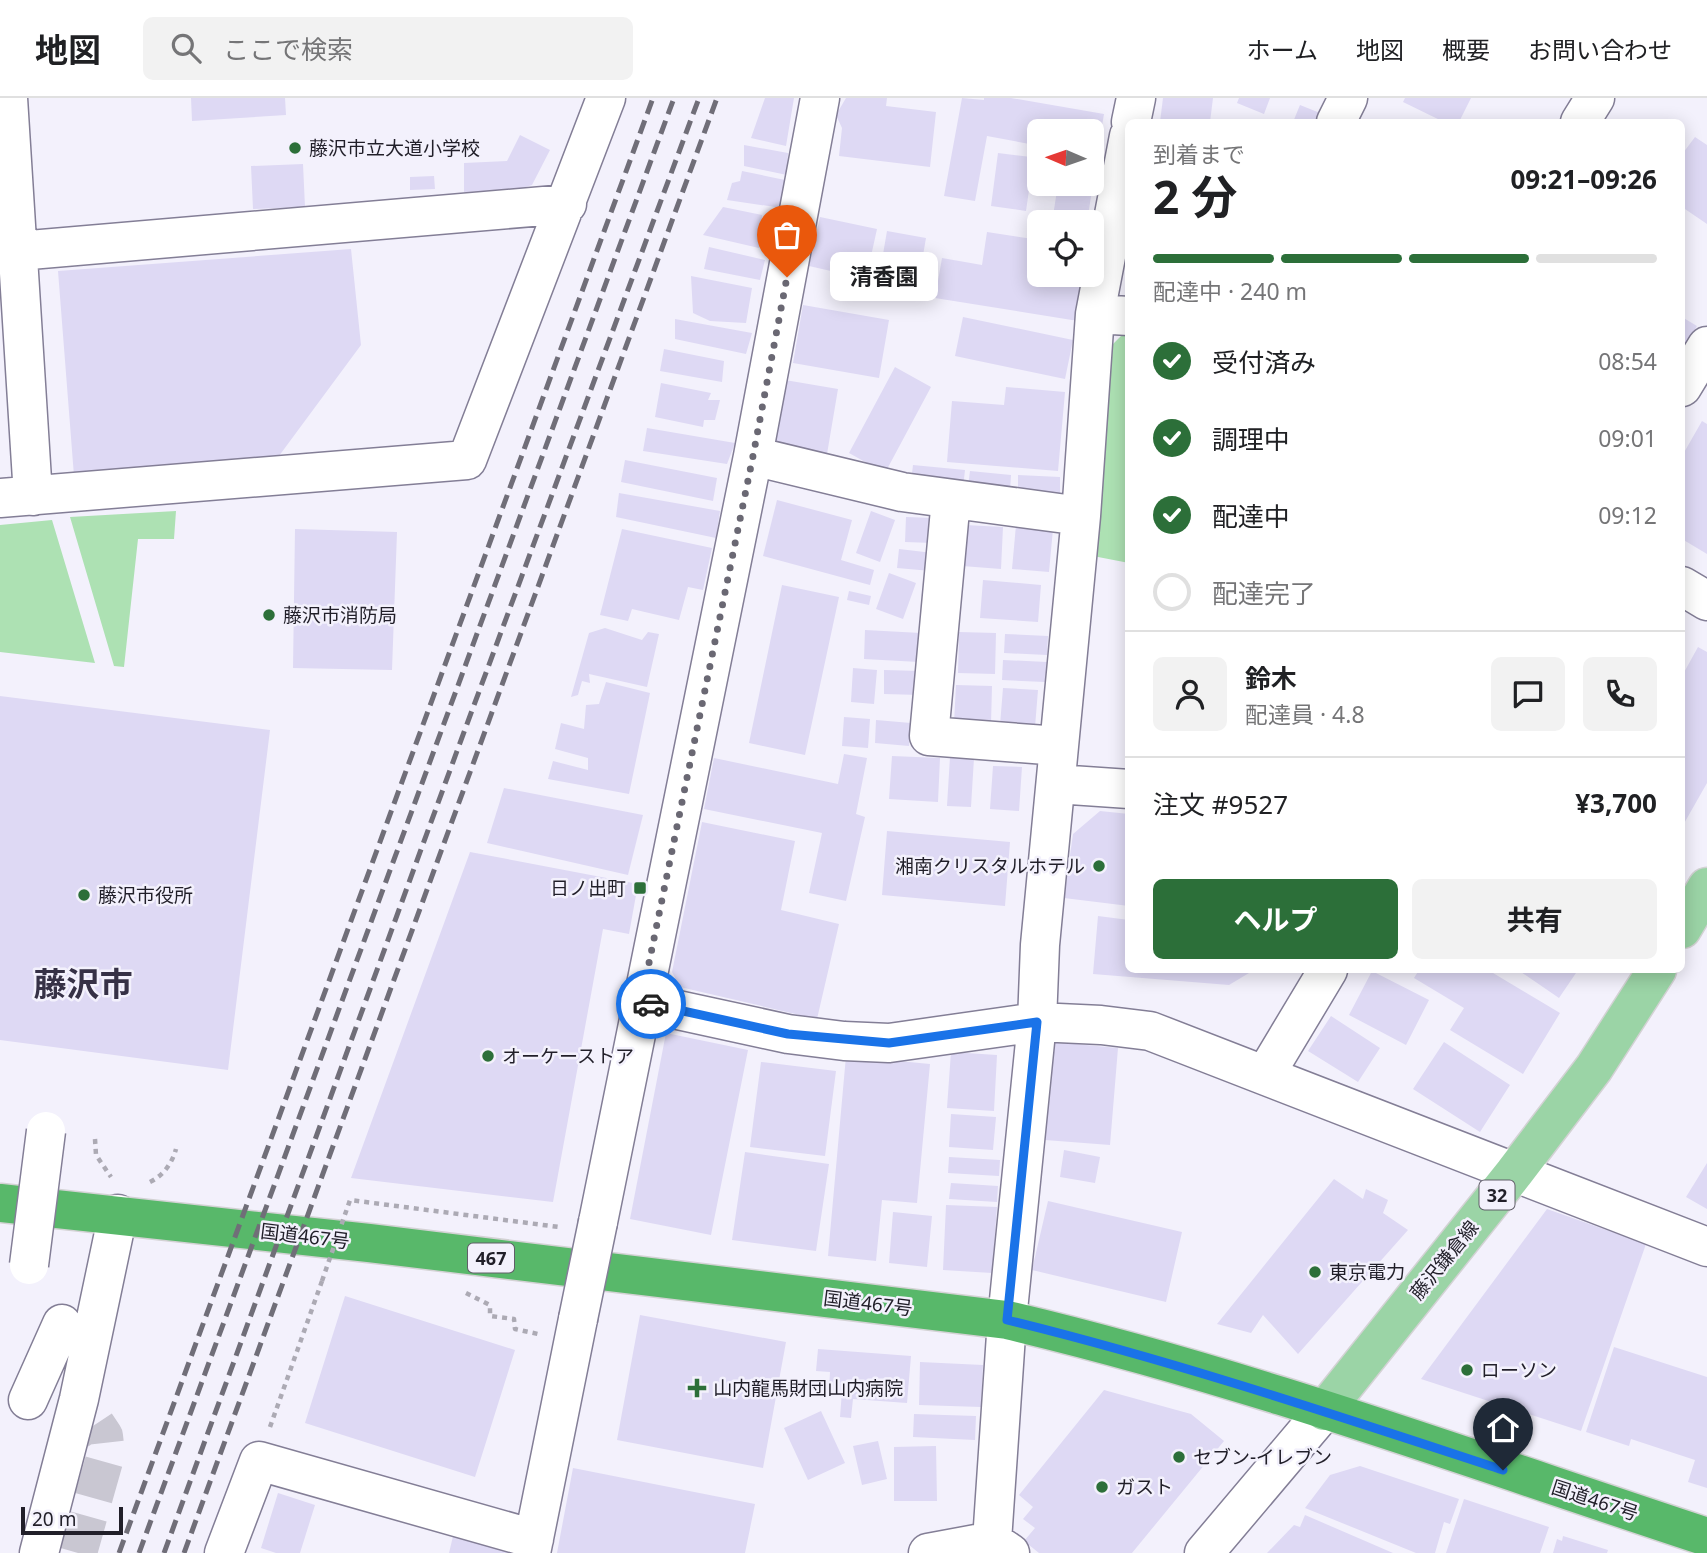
<!DOCTYPE html>
<html lang="ja">
<meta charset="utf-8">
<style>
body{margin:0;font-family:"Noto Sans","Noto Sans JP",sans-serif;background:#f2f2f2;color:#202124;height:100vh;display:flex;flex-direction:column;font-size:26px;white-space:nowrap}
*{box-sizing:border-box;margin:0}
p{font-size:23px;color:#757577}
.icon{flex:none;width:38px;height:38px;fill:none;stroke:currentColor;stroke-width:2;stroke-linecap:round;stroke-linejoin:round}
.map{position:relative;flex:1;overflow:hidden}
.panel{position:absolute;left:1125px;top:21px;width:560px;height:854px;display:flex;flex-direction:column;background:#fff;border-radius:10px;box-shadow:0 4px 18px #0003}
.panel>*{flex:none}
.needle{width:46px;rotate:272deg}
.fabs{position:absolute;left:1027px;top:21px;display:grid;gap:14px}
.fabs a{display:grid;place-items:center;width:77px;height:77px;border-radius:10px;background:#fff;box-shadow:0 4px 18px #0003;font-size:35px}
.scale{position:absolute;left:21px;bottom:18px;width:102px;box-sizing:border-box;padding-left:7px;border:4px solid #211f29;border-top:0;font-size:19px;line-height:24px;white-space:nowrap;color:#211f29;-webkit-text-stroke:5px #f3f1fc;paint-order:stroke}
.pin{position:absolute;display:grid;place-items:center;width:60px;height:60px;color:#fff;margin:-72px -30px;border-radius:50% 50% 50% 0;rotate:-45deg;box-shadow:0 0 7px #0007}
.pin .icon{rotate:45deg}
.courier{position:absolute;display:grid;place-items:center;width:70px;height:70px;margin:-35px;border:5px solid #1a73e8;border-radius:50%;background:#fff;color:#222;box-shadow:0 2px 9px #0007}
.bubble{position:absolute;height:49px;border-radius:10px;background:#fff;box-shadow:0 4px 18px #0003;font-size:23px;font-weight:700;line-height:49px;text-align:center}
.summary em{font-style:normal;font-weight:700}
.summary div{display:flex;flex-direction:column-reverse}
.summary{display:flex;align-items:center;justify-content:space-between;height:119px;padding:0 28px}
h1{font-size:46px;font-weight:700;line-height:52px}
.bar{display:grid;grid-template-columns:repeat(4,1fr);gap:10px 7px;align-content:center;height:84px;padding:0 28px}
.bar i{height:9px;border-radius:5px;background:#e0e0e0}
.bar .selected{background:#2c6f39}
.bar p{grid-column:span 4}
.line{display:flex;align-items:center;gap:18px;padding:0 28px;border-top:2px solid #e0e0e0}
.line div{flex:1}
.round{display:grid;place-items:center;flex:none;width:74px;height:74px;border-radius:10px;background:#f2f2f2}
ol{padding:0 28px;list-style:none}
li{display:flex;align-items:center;gap:21px;height:77px}
li p{margin-inline-start:auto}
li .icon{padding:7px;border-radius:50%;background:#2c6f39;color:#fff;stroke-width:4}
li:last-child{color:#757577}
li i{width:38px;height:38px;border:4px solid #e0e0e0;border-radius:50%}
.cta{display:flex;gap:14px;margin-top:auto;padding:14px 28px}
.cta a{flex:1;height:80px;border-radius:10px;background:#2c6f39;color:#fff;font-size:28px;font-weight:700;line-height:80px;text-align:center}
.cta a+a{background:#f2f2f2;color:#202124}
header{display:flex;align-items:center;gap:42px;box-sizing:border-box;height:98px;padding:0 35px;background:#fff;border-bottom:2px solid #e0e0e0}
header strong{font-size:33px}
nav{display:flex;gap:38px;margin-inline-start:auto;font-size:24px}
.search{width:490px;height:63px;background:#f2f2f2;display:flex;align-items:center;gap:18px;box-sizing:border-box;padding:0 24px;border-radius:10px;color:#757577;font-size:26px}
.map>svg:first-child{display:block}
.green{fill:#ade1b3}
.building{fill:#ded9f4}
.lines{fill:none;stroke-linecap:round;stroke-linejoin:round}
.minor-tunnel{stroke:#c9c7d2;stroke-width:38;stroke-dasharray:38 19;stroke-linecap:butt}
.minor-casing{stroke:#837e96;stroke-width:41}
.major-casing{stroke:#d3d2d4;stroke-width:41}
.highway-casing{stroke:#d3d2d4;stroke-width:41}
.path{stroke:#acaab4;stroke-width:4.5;stroke-dasharray:5 5;stroke-linecap:butt}
.minor{stroke:#fff;stroke-width:38}
.major{stroke:#9bd4a6;stroke-width:38}
.highway{stroke:#58b86a;stroke-width:38}
.rail{stroke:#706e78;stroke-width:5;stroke-dasharray:14 7;stroke-linecap:butt}
.minor-bridge-casing{stroke:#837e96;stroke-width:41;stroke-linecap:butt}
.path-bridge{stroke:#acaab4;stroke-width:4.5;stroke-dasharray:5 5;stroke-linecap:butt}
.minor-bridge{stroke:#fff;stroke-width:38}
.done{stroke:#6a6873;stroke-width:7;stroke-dasharray:0 12.6}
.route{stroke:#1a73e8;stroke-width:9}
.poi-dot{fill:#2c6f39;stroke:#f3f1fc;stroke-width:2.5}
.labels{text-anchor:middle;dominant-baseline:central;stroke-width:5;stroke-linejoin:round;paint-order:stroke}
.shield{fill:#f3f1fc;stroke:#605e68;stroke-width:2}
.shield-label{font-size:18px;font-weight:bold;fill:#211f29}
.poi-label{font-size:19px;fill:#211f29;stroke:#f3f1fc;text-anchor:start}
.street-label{font-size:19px;fill:#211f29;stroke:#f3f1fc}
.town-label{font-size:33px;font-weight:bold;fill:#363146;stroke:#f3f1fc}
</style>
<header>
<strong>地図</strong>
<div class="search"><svg class="icon" aria-label="search" viewBox="0 0 24 24"><circle cx="10" cy="10" r="6"/><path d="M15 15l6 6"/></svg>ここで検索</div>
<nav><a>ホーム</a><a>地図</a><a>概要</a><a>お問い合わせ</a></nav>
</header>
<div class="map">
<svg width="1707" height="1455" viewBox="0 0 1707 1455">
<rect width="100%" height="100%" fill="#f3f1fc"/>
<!-- green -->
<path class="green" d="M 1122,237 L 1129,238 L 1129,465 L 1093,458 L 1110,249 Z
M 176,413 L 174,441 L 138,441 L 124,569 L 114,568 L 70,419 Z
M 52,422 L 95,565 L 0,554 L 0,427 Z"/>
<!-- building -->
<path class="building" d="M 191,0 L 285,0 L 286,17 L 192,23 Z
M 765,0 L 794,0 L 786,48 L 751,40 Z
M 846,0 L 887,0 L 886,8 L 936,14 L 930,69 L 839,58 L 842,30 L 836,17 Z
M 962,0 L 984,2 L 984,0 L 1011,0 L 1104,16 L 1097,58 L 1092,57 L 1092,33 L 1040,33 L 1040,48 L 987,38 L 975,103 L 944,98 Z
M 1163,0 L 1213,0 L 1210,24 L 1160,24 Z
M 1239,0 L 1270,0 L 1264,16 L 1237,5 Z
M 1405,0 L 1471,0 L 1459,24 L 1444,24 L 1403,4 Z
M 1300,7 L 1325,17 L 1322,24 L 1293,24 Z
M 520,37 L 550,52 L 532,87 L 513,93 L 464,94 L 464,65 L 507,63 Z
M 1695,39 L 1707,47 L 1707,126 L 1682,109 L 1682,54 L 1683,55 Z
M 744,47 L 788,55 L 787,77 L 744,68 Z
M 998,55 L 1040,60 L 1040,80 L 1031,78 L 1026,113 L 991,108 Z
M 303,66 L 305,109 L 253,111 L 251,68 Z
M 742,73 L 785,82 L 782,110 L 727,102 L 732,85 L 740,83 Z
M 434,78 L 435,91 L 410,92 L 410,79 Z
M 1058,86 L 1093,86 L 1087,124 L 1053,118 Z
M 723,109 L 762,117 L 759,150 L 703,137 Z
M 820,119 L 877,131 L 866,181 L 809,168 Z
M 887,133 L 926,140 L 917,192 L 878,185 Z
M 987,134 L 1040,142 L 1040,177 L 1085,177 L 1078,223 L 935,200 L 942,160 L 982,167 Z
M 709,149 L 765,162 L 760,182 L 704,171 Z
M 351,151 L 361,247 L 276,362 L 74,378 L 58,173 Z
M 691,178 L 752,190 L 746,225 L 710,223 L 693,215 Z
M 803,207 L 889,222 L 879,280 L 793,265 Z
M 963,219 L 1073,242 L 1065,281 L 955,258 Z
M 1682,219 L 1697,228 L 1682,254 Z
M 675,221 L 752,235 L 746,256 L 675,241 Z
M 664,251 L 724,263 L 722,284 L 660,273 Z
M 895,269 L 931,289 L 885,375 L 849,355 Z
M 785,282 L 838,291 L 826,362 L 785,354 L 773,341 Z
M 661,285 L 711,295 L 708,302 L 720,302 L 715,322 L 704,322 L 703,329 L 655,319 Z
M 1006,289 L 1065,294 L 1058,373 L 947,364 L 952,303 L 1004,307 Z
M 1702,323 L 1707,326 L 1707,456 L 1682,441 L 1682,358 Z
M 647,330 L 735,345 L 727,366 L 643,353 Z
M 625,362 L 717,380 L 713,403 L 621,384 Z
M 913,367 L 965,372 L 963,390 L 911,384 Z
M 970,373 L 1011,377 L 1010,393 L 968,389 Z
M 1018,377 L 1060,379 L 1060,398 L 1018,396 Z
M 619,395 L 720,413 L 716,440 L 616,419 Z
M 777,402 L 852,422 L 841,462 L 874,472 L 870,487 L 763,458 Z
M 871,413 L 895,422 L 880,464 L 856,455 Z
M 906,419 L 934,420 L 933,445 L 905,444 Z
M 965,427 L 1003,429 L 1001,471 L 962,468 Z
M 1016,427 L 1053,431 L 1049,474 L 1012,471 Z
M 295,431 L 397,434 L 392,572 L 293,570 Z
M 622,431 L 712,450 L 703,492 L 688,489 L 679,522 L 632,511 L 628,523 L 600,517 Z
M 899,451 L 933,455 L 931,473 L 897,470 Z
M 889,475 L 916,485 L 903,521 L 876,511 Z
M 983,482 L 1041,487 L 1038,524 L 980,520 Z
M 782,487 L 839,499 L 805,657 L 749,645 Z
M 849,493 L 871,498 L 869,507 L 847,502 Z
M 605,530 L 642,542 L 648,534 L 659,536 L 647,589 L 589,576 L 590,585 L 582,583 L 578,597 L 571,599 L 589,535 Z
M 865,532 L 921,535 L 919,564 L 864,561 Z
M 959,534 L 996,535 L 995,576 L 958,575 Z
M 1005,536 L 1048,538 L 1047,557 L 1004,555 Z
M 1698,549 L 1707,554 L 1707,685 L 1682,729 L 1682,578 Z
M 1003,562 L 1047,564 L 1045,584 L 1002,582 Z
M 853,570 L 877,572 L 874,606 L 851,604 Z
M 884,572 L 920,573 L 920,597 L 884,596 Z
M 606,584 L 650,595 L 629,696 L 548,681 L 553,663 L 588,672 L 588,660 L 555,651 L 561,625 L 584,631 L 586,607 L 599,606 Z
M 956,587 L 992,588 L 991,626 L 954,625 Z
M 1003,590 L 1038,592 L 1035,629 L 1000,627 Z
M 0,598 L 270,632 L 228,972 L 0,942 Z
M 844,619 L 870,621 L 868,650 L 842,648 Z
M 876,622 L 911,625 L 909,648 L 875,645 Z
M 844,656 L 867,660 L 856,716 L 865,719 L 846,803 L 809,795 L 822,735 L 704,711 L 714,660 L 838,686 Z
M 892,658 L 940,660 L 938,704 L 889,701 Z
M 950,659 L 974,660 L 971,709 L 947,708 Z
M 993,668 L 1022,669 L 1019,713 L 990,711 Z
M 504,690 L 643,717 L 628,777 L 487,745 Z
M 1100,713 L 1129,716 L 1129,808 L 1064,800 L 1073,736 Z
M 702,724 L 795,743 L 781,812 L 839,826 L 817,921 L 680,889 L 672,874 Z
M 887,733 L 1010,744 L 1005,808 L 882,797 Z
M 470,754 L 638,786 L 629,836 L 603,831 L 553,1104 L 351,1080 Z
M 1098,818 L 1129,822 L 1129,872 L 1254,872 L 1229,887 L 1093,876 Z
M 1419,872 L 1488,872 L 1560,915 L 1523,976 L 1450,932 L 1464,910 L 1414,880 Z
M 1518,872 L 1578,872 L 1559,900 Z
M 1372,873 L 1429,902 L 1406,947 L 1349,917 Z
M 1331,918 L 1380,950 L 1358,984 L 1308,953 Z
M 666,935 L 748,952 L 711,1137 L 630,1121 Z
M 1054,944 L 1118,950 L 1110,1047 L 1045,1042 Z
M 1444,944 L 1510,987 L 1480,1034 L 1413,991 Z
M 951,954 L 997,957 L 994,1013 L 947,1010 Z
M 846,958 L 930,966 L 917,1105 L 882,1102 L 876,1163 L 828,1158 Z
M 761,964 L 836,973 L 825,1058 L 750,1049 Z
M 951,1016 L 996,1019 L 993,1052 L 949,1049 Z
M 1064,1052 L 1100,1059 L 1095,1085 L 1060,1079 Z
M 745,1054 L 829,1066 L 816,1153 L 732,1142 Z
M 949,1059 L 1000,1062 L 999,1078 L 948,1075 Z
M 1707,1065 L 1707,1111 L 1686,1099 Z
M 1334,1081 L 1363,1101 L 1366,1091 L 1388,1102 L 1383,1115 L 1408,1132 L 1298,1256 L 1263,1217 L 1251,1235 L 1217,1226 Z
M 951,1085 L 998,1088 L 997,1104 L 949,1101 Z
M 1048,1103 L 1182,1134 L 1166,1204 L 1032,1172 Z
M 946,1107 L 997,1109 L 992,1175 L 943,1172 Z
M 1547,1111 L 1646,1146 L 1581,1333 L 1421,1281 Z
M 893,1114 L 932,1118 L 927,1169 L 889,1165 Z
M 345,1198 L 515,1252 L 475,1379 L 305,1325 Z
M 640,1217 L 786,1244 L 763,1370 L 617,1342 Z
M 1614,1249 L 1707,1279 L 1707,1390 L 1688,1384 L 1695,1362 L 1631,1341 L 1629,1348 L 1586,1334 Z
M 818,1251 L 911,1258 L 907,1305 L 853,1301 L 851,1320 L 840,1319 L 842,1293 L 829,1292 L 830,1274 L 816,1273 Z
M 920,1264 L 983,1267 L 981,1309 L 919,1307 Z
M 1104,1292 L 1191,1316 L 1224,1343 L 1132,1455 L 1039,1455 L 1024,1443 L 1035,1430 L 1023,1421 L 1033,1409 L 1019,1397 Z
M 821,1313 L 845,1365 L 808,1382 L 784,1330 Z
M 914,1316 L 976,1318 L 975,1342 L 913,1339 Z
M 878,1343 L 887,1381 L 862,1387 L 853,1348 Z
M 936,1348 L 937,1403 L 894,1403 L 894,1349 Z
M 1360,1368 L 1459,1401 L 1450,1426 L 1444,1424 L 1435,1455 L 1416,1455 L 1305,1410 L 1330,1377 Z
M 573,1370 L 755,1406 L 745,1455 L 557,1455 Z
M 278,1395 L 315,1407 L 300,1455 L 276,1455 L 261,1450 Z
M 1464,1401 L 1549,1429 L 1540,1455 L 1446,1455 Z
M 1305,1417 L 1393,1455 L 1267,1455 L 1294,1427 L 1300,1429 Z
M 454,1434 L 511,1446 L 509,1455 L 449,1455 Z
M 1563,1438 L 1608,1452 L 1607,1455 L 1553,1455 L 1557,1441 L 1562,1443 Z"/>
<g class="lines">
<!-- minor-tunnel -->
<path class="minor-tunnel" d="M 78,1455 L 106,1356 L 104,1338 L 96,1326"/>
<defs>
<path id="minor" d="M 8,0 L 33,398
M 1131,24 L 1136,0
M 1336,24 L 1348,0
M 1580,24 L 1595,0
M 18,153 L 567,106
M 1095,216 L 1129,218
M 1682,289 L 1707,248
M 753,358 L 902,394 L 1081,418
M 0,400 L 467,362 L 606,0
M 951,401 L 929,638 L 1059,648
M 1682,488 L 1707,503
M 1056,686 L 1129,691
M 641,904 L 788,936 L 844,943 L 889,945 L 1037,924 L 1101,927 L 1150,933 L 1707,1149
M 1265,977 L 1328,872
M 598,1124 L 753,358 L 820,0
M 28,1302 L 62,1226
M 992,1443 L 1007,1222 L 1037,924 L 1040,847 L 1081,418 L 1095,216 L 1129,38
M 39,1455 L 79,1301 L 118,1116
M 224,1455 L 259,1363 L 534,1441
M 531,1455 L 578,1221
M 928,1455 L 992,1443 L 1010,1455
M 1204,1455 L 1324,1313"/>
<path id="major" d="M 1682,831 L 1707,789
M 1324,1313 L 1514,1075 L 1594,970 L 1657,872"/>
<path id="highway" d="M 0,1105 L 369,1145 L 1007,1222 C 1245,1278 1476,1363 1707,1439"/>
</defs>
<!-- minor casing -->
<use href="#minor" class="minor-casing"/>
<!-- major casing -->
<use href="#major" class="major-casing"/>
<!-- highway casing -->
<use href="#highway" class="highway-casing"/>
<!-- path -->
<path class="path" d="M 95,1041 L 96,1057 L 111,1079
M 150,1084 C 164,1077 172,1065 176,1051
M 466,1195 L 490,1207 L 490,1218 L 514,1221 L 515,1231 L 538,1236
M 270,1329 L 322,1183"/>
<!-- minor -->
<use href="#minor" class="minor"/>
<!-- major -->
<use href="#major" class="major"/>
<!-- highway -->
<use href="#highway" class="highway"/>
<!-- rail -->
<path class="rail" d="M 119,1455 L 653,0
M 139,1455 L 674,0
M 164,1455 L 457,653 L 699,0
M 184,1455 L 717,0"/>
<defs>
<path id="minor-bridge" d="M 29,1167 L 46,1033
M 578,1221 L 598,1124"/>
</defs>
<!-- minor-bridge casing -->
<use href="#minor-bridge" class="minor-bridge-casing"/>
<!-- path-bridge -->
<path class="path-bridge" d="M 322,1183 L 350,1102 L 559,1129"/>
<!-- minor-bridge -->
<use href="#minor-bridge" class="minor-bridge"/>
</g>
<g class="lines">
<!-- done -->
<path class="done" d="M 651,906 L 641,904 L 753,358 L 787,179"/>
<!-- route -->
<path class="route" d="M 651,906 L 788,936 L 889,945 L 1037,924 L 1007,1222 C 1175,1263 1338,1318 1503,1372"/>
</g>
<!-- markers -->
<g class="poi-dot">
<circle cx="295" cy="50" r="7"/>
<circle cx="269" cy="517" r="7"/>
<circle cx="1099" cy="768" r="7"/>
<rect x="633" y="783" width="14" height="14" rx="3.5"/>
<circle cx="84" cy="797" r="7"/>
<circle cx="488" cy="958" r="7"/>
<circle cx="1315" cy="1174" r="7"/>
<circle cx="1467" cy="1272" r="7"/>
<path d="M693.5 1279.5h7v7h7v7h-7v7h-7v-7h-7v-7h7z"/>
<circle cx="1179" cy="1359" r="7"/>
<circle cx="1102" cy="1389" r="7"/>
</g>
<g class="labels">
<!-- shield labels -->
<g class="shield">
<rect x="1479.5" y="1082.5" width="35" height="29" rx="5"/>
<rect x="468" y="1145.5" width="46" height="29" rx="5"/>
</g>
<g class="shield-label">
<text x="1497" y="1097">32</text>
<text x="491" y="1160">467</text>
</g>
<!-- poi labels -->
<g class="poi-label">
<text x="309" y="50">藤沢市立大道小学校</text>
<text x="283" y="517">藤沢市消防局</text>
<text x="1085" y="768" text-anchor="end">湘南クリスタルホテル</text>
<text x="626" y="790" text-anchor="end">日ノ出町</text>
<text x="98" y="797">藤沢市役所</text>
<text x="502" y="958">オーケーストア</text>
<text x="1329" y="1174">東京電力</text>
<text x="1481" y="1272">ローソン</text>
<text x="713" y="1290">山内龍馬財団山内病院</text>
<text x="1193" y="1359">セブン-イレブン</text>
<text x="1116" y="1389">ガスト</text>
</g>
<!-- street labels -->
<g class="street-label">
<text transform="translate(305 1138) rotate(7)">国道467号</text>
<text transform="translate(1444 1162) rotate(-51)">藤沢鎌倉線</text>
<text transform="translate(868 1205) rotate(7)">国道467号</text>
<text transform="translate(1595 1402) rotate(18)">国道467号</text>
</g>
<!-- town labels -->
<g class="town-label">
<text x="83" y="885">藤沢市</text>
</g>
</g>
</svg>
<div class="fabs">
<a><svg class="needle" viewBox="-14 -14 28 28"><path d="M0-13l5 13h-10z" fill="#e53935"/><path d="M0 13l5-13h-10z" fill="#757577"/></svg></a>
<a><svg class="icon" aria-label="locate" viewBox="0 0 24 24"><circle cx="12" cy="12" r="6"/><path d="M12 2v4M12 18v4M2 12h4M18 12h4"/></svg></a>
</div>
<div class="scale">20 m</div>
<div class="pin" style="left:787px;top:179px;background:#ea580c"><svg class="icon" aria-label="bag" viewBox="0 0 24 24"><path d="M5 8h14l-1 12H6zM9 8a3 3 0 0 1 6 0"/></svg></div>
<div class="pin" style="left:1503px;top:1372px;background:#1f2937"><svg class="icon" aria-label="home" viewBox="0 0 24 24"><path d="M3 11l9-7 9 7M6 9v11h12V9"/></svg></div>
<div class="courier" style="left:651px;top:906px"><svg class="icon" aria-label="car" viewBox="0 0 24 24"><path d="M5 17H2v-5l4-1 3-4h7l3 4 3 1v5h-3M9 17h6M6 11h13"/><circle cx="7" cy="17" r="2"/><circle cx="17" cy="17" r="2"/></svg></div>
<div class="bubble" style="left:830px;top:154px;width:108px">清香園</div>
<section class="panel">
<div class="summary"><div><h1>2 分</h1><p>到着まで</p></div><em>09:21–09:26</em></div>
<div class="bar"><i class="selected"></i><i class="selected"></i><i class="selected"></i><i></i><p>配達中 · 240 m</p></div>
<ol>
<li><svg class="icon" aria-label="check" viewBox="0 0 24 24"><path d="M5 12l5 5 9-10"/></svg>受付済み<p>08:54</p></li>
<li><svg class="icon" aria-label="check" viewBox="0 0 24 24"><path d="M5 12l5 5 9-10"/></svg>調理中<p>09:01</p></li>
<li><svg class="icon" aria-label="check" viewBox="0 0 24 24"><path d="M5 12l5 5 9-10"/></svg>配達中<p>09:12</p></li>
<li><i></i>配達完了</li>
</ol>
<div class="line" style="height:126px"><a class="round"><svg class="icon" aria-label="person" viewBox="0 0 24 24"><circle cx="12" cy="8" r="4"/><path d="M4 21q1-7 8-7t8 7"/></svg></a><div><b>鈴木</b><p>配達員 · 4.8</p></div><a class="round"><svg class="icon" aria-label="chat" viewBox="0 0 24 24"><path d="M4 5h16v11H9l-5 4z"/></svg></a><a class="round"><svg class="icon" aria-label="phone" viewBox="0 0 24 24"><path d="M5 4h4l2 5-3 2q2 4 5 5l2-3 5 2v4C11 20 4 13 5 4z"/></svg></a></div>
<div class="line" style="height:91px"><div>注文 #9527</div><b>¥3,700</b></div>
<div class="cta"><a>ヘルプ</a><a>共有</a></div>
</section>
</div>
